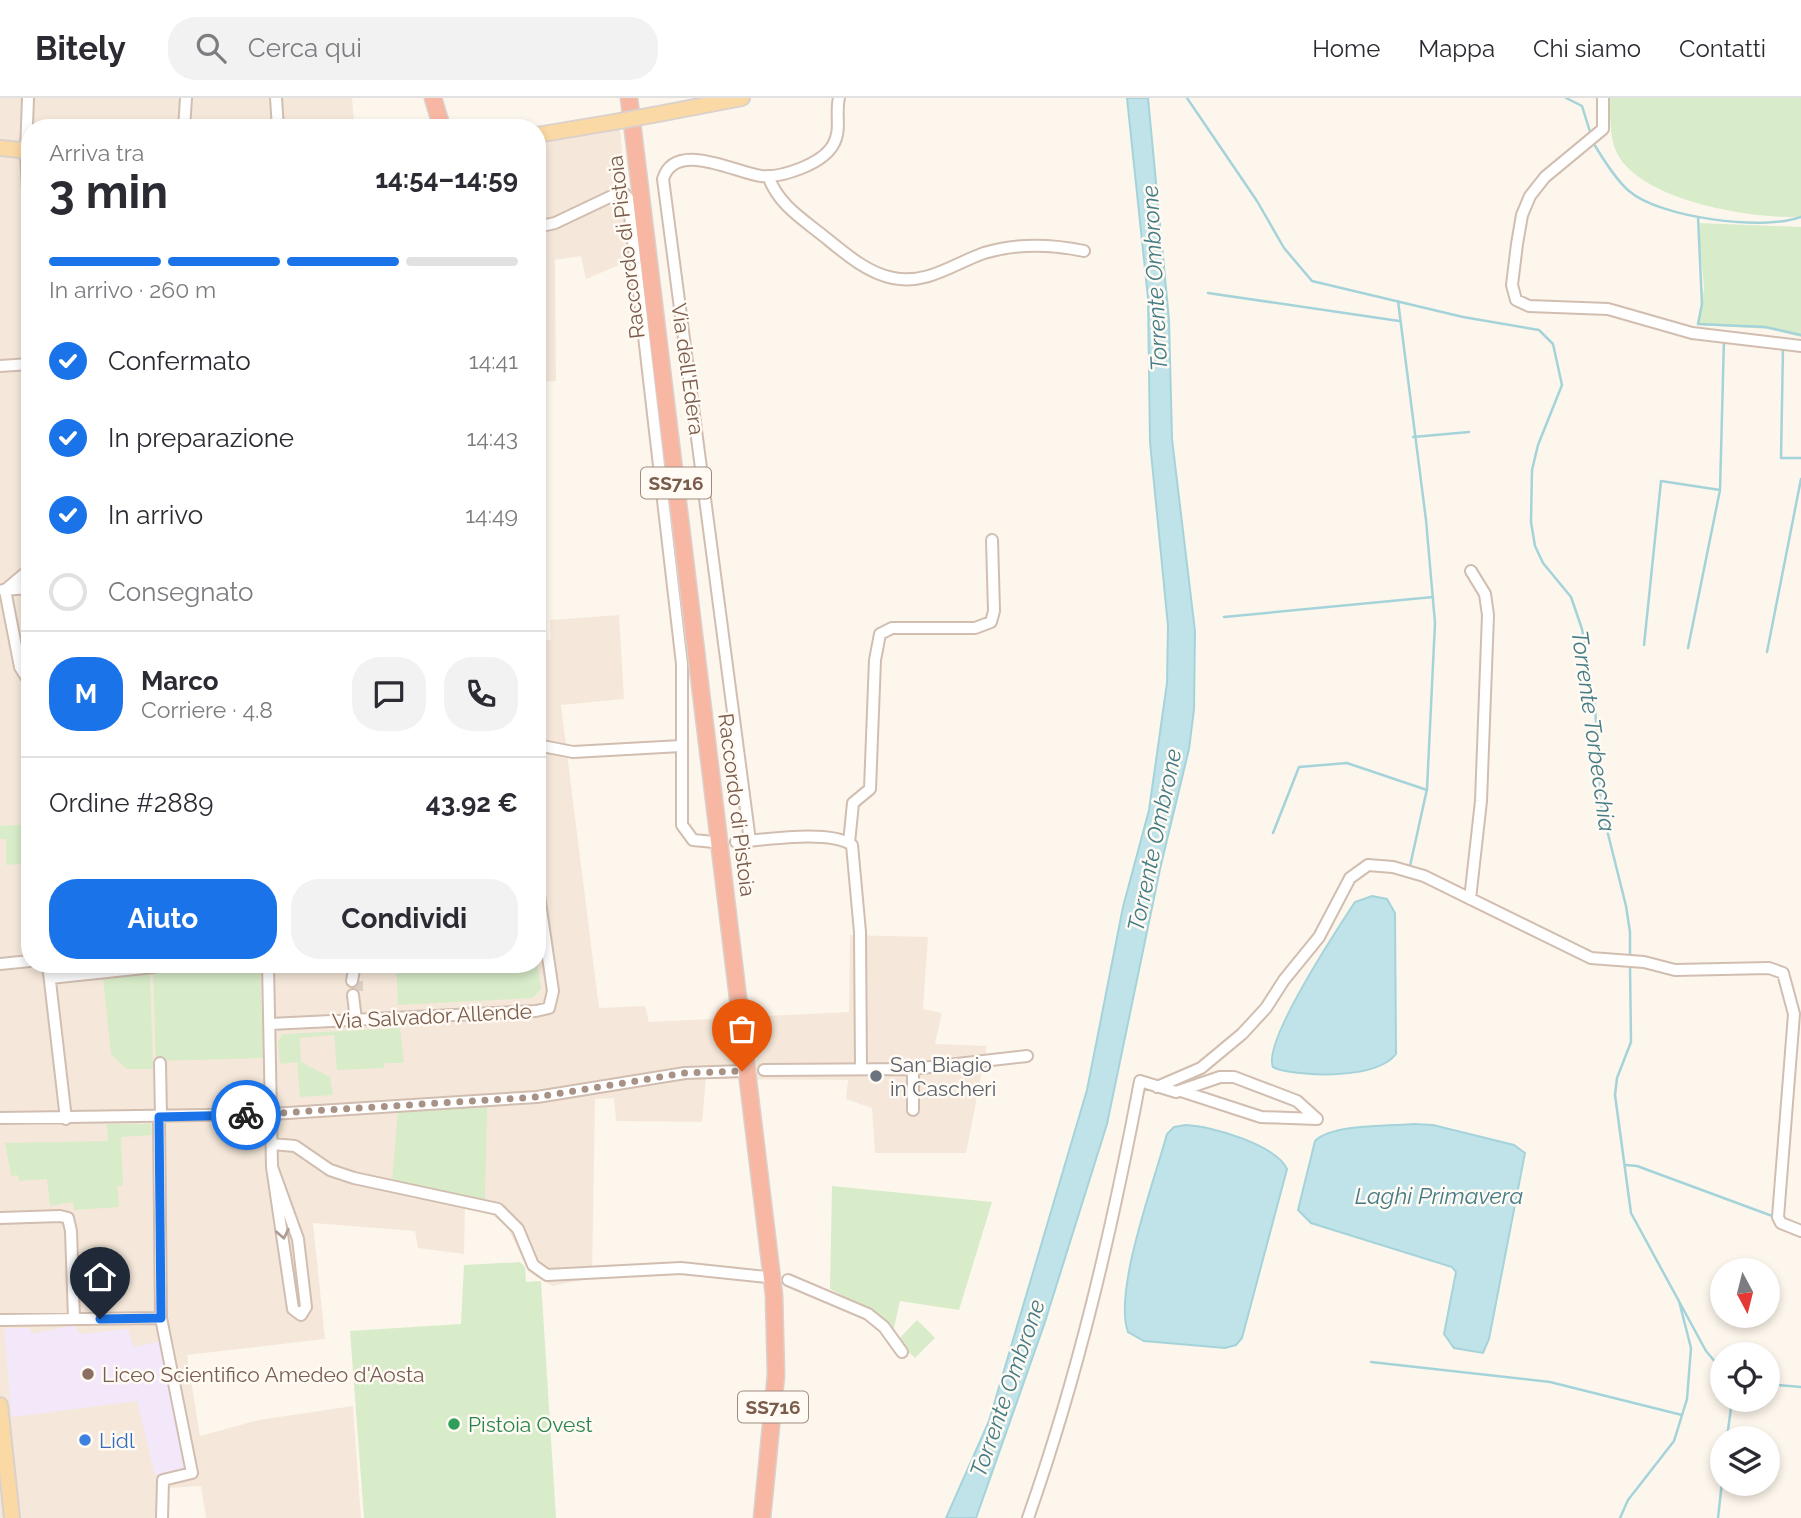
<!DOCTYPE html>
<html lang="it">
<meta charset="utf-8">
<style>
body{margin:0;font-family:Raleway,sans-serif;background:#f2f2f3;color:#2b2b33;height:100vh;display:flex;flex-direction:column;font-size:26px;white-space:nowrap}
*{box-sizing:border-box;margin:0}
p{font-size:23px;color:#7c7c81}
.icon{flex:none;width:38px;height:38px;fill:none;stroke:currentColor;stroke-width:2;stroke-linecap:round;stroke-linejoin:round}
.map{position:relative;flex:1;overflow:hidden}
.drawer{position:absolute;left:21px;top:21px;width:525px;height:854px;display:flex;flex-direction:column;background:#fff;border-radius:28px;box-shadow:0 4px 10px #0003}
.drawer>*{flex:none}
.needle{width:46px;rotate:173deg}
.controls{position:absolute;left:1710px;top:1160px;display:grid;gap:14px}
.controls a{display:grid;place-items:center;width:70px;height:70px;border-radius:50%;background:#fff;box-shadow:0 4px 10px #0003;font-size:35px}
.pin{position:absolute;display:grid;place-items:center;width:60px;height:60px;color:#fff;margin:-72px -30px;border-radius:50% 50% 50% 0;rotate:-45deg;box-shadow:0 0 7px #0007}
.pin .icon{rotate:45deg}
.courier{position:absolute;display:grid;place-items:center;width:70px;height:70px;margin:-35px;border:5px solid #1a73e8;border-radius:50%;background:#fff;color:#222;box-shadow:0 2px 9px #0007}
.summary em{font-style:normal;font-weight:700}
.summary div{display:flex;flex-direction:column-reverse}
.summary{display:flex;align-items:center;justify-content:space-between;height:119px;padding:0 28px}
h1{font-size:46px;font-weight:700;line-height:52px}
.bar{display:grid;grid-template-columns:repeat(4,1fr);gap:10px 7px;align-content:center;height:84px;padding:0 28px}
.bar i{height:9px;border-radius:5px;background:#e1e1e2}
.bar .current{background:#1a73e8}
.bar p{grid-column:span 4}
.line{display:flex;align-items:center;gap:18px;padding:0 28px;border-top:2px solid #e1e1e2}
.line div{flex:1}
.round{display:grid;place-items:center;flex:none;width:74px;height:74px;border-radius:28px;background:#f2f2f3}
ol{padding:0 28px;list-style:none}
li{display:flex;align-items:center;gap:21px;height:77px}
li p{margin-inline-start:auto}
li .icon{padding:7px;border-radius:50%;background:#1a73e8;color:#fff;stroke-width:4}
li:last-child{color:#7c7c81}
li i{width:38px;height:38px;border:4px solid #e1e1e2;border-radius:50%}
.button{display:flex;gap:14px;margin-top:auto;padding:14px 28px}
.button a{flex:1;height:80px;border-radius:28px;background:#1a73e8;color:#fff;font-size:28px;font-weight:700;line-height:80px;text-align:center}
.button a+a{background:#f2f2f3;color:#2b2b33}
header{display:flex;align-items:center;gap:42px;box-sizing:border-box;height:98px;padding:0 35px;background:#fff;border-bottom:2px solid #e1e1e2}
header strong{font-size:33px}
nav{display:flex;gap:38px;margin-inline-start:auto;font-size:24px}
.search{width:490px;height:63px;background:#f2f2f3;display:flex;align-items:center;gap:18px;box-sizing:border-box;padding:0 24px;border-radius:28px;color:#7c7c81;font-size:26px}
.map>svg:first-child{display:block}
.residential{fill:#f5e8da}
.education{fill:#f3e8fa}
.green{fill:#d8ecc9}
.water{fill:#bfe3e8;stroke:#a5d3da;stroke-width:2}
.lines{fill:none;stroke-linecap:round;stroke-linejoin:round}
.stream{stroke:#a5d3da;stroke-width:2.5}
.minor-tunnel{stroke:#dcd0c4;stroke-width:10;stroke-dasharray:10 5;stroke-linecap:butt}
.minor-casing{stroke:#d1beb0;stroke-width:14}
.major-casing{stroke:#dad1cd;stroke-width:18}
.highway-casing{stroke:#dad1cd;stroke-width:19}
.minor{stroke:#fff;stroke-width:10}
.major{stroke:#fbd9a5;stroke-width:14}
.highway{stroke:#f7b7a3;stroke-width:16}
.major-bridge-casing{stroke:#dad1cd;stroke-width:18;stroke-linecap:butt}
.major-bridge{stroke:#fbd9a5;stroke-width:14}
.oneway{stroke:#af9d94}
.done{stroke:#a89285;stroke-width:7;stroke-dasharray:0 12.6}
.route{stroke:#1a73e8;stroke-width:9}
.worship-dot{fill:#6b7280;stroke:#fffaf3;stroke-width:2.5}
.education-dot{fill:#8d6e63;stroke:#fffaf3;stroke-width:2.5}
.leisure-dot{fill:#2e9e5b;stroke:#fffaf3;stroke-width:2.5}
.shop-dot{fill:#3f7fe0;stroke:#fffaf3;stroke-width:2.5}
.labels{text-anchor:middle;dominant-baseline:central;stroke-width:5;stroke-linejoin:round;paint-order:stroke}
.shield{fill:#fffaf3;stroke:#a28b7f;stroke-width:2}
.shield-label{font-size:19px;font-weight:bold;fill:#7a5c4d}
.street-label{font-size:21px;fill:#7a5c4d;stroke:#fffaf3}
.worship-label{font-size:21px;fill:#5b616d;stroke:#fffaf3;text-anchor:start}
.education-label{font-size:21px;fill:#785e54;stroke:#fffaf3;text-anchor:start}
.leisure-label{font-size:21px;fill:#27864d;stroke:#fffaf3;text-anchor:start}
.shop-label{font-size:21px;fill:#366cbe;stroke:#fffaf3;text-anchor:start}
.water-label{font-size:23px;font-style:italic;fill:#437c86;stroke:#fffaf3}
</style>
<header>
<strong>Bitely</strong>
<div class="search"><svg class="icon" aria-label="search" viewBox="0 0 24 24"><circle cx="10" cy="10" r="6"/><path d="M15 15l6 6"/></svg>Cerca qui</div>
<nav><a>Home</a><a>Mappa</a><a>Chi siamo</a><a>Contatti</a></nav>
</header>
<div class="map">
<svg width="1801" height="1420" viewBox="0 0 1801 1420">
<rect width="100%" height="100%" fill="#fdf6ec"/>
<!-- residential -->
<path class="residential" d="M 0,0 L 352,0 L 354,24 L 418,21 L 418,30 L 30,30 L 30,866 L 537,866 L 537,543 L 551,542 L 550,522 L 619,517 L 624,601 L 561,607 L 599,910 L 645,908 L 649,924 L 849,914 L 850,837 L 928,839 L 923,911 L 942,915 L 935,946 L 987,948 L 966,1055 L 875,1055 L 872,1010 L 846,1001 L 848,982 L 706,981 L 702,1024 L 616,1023 L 614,1000 L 595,1001 L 592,1180 L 552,1188 L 529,1174 L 507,1128 L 492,1117 L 465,1109 L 464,1156 L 418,1150 L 415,1133 L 313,1125 L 325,1241 L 187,1257 L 200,1338 L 259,1322 L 353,1308 L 361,1420 L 206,1420 L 201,1388 L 168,1390 L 168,1420 L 0,1420 Z
M 620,31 L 631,162 L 586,181 L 581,158 L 555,162 L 556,283 L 537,284 L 537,45 Z"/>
<!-- education -->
<path class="education" d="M 75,1227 L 80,1236 L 128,1231 L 133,1249 L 161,1243 L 185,1371 L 155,1377 L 137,1303 L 12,1319 L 4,1230 L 30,1230 L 32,1236 Z"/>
<!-- green -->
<path class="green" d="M 1609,0 L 1801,0 L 1801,119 C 1752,121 1638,103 1616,53 C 1609,39 1611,16 1609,0 Z
M 1698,125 L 1801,129 L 1801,239 L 1769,231 L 1698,227 L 1704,190 Z
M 30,726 L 30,765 L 6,767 L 6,741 L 0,741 L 0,728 Z
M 537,864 L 541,891 L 533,900 L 398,907 L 396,866 L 483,866 L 485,871 L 537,866 Z
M 170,866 L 260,866 L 263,960 L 156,963 L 153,874 L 170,873 Z
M 150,875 L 153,971 L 127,971 L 111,957 L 103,880 Z
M 400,930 L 404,965 L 385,965 L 384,970 L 337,972 L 334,937 L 300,940 L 301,964 L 330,979 L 333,997 L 300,999 L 297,964 L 280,966 L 278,943 L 283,936 Z
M 487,1009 L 485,1102 L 392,1083 L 398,1013 Z
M 107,1026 L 151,1026 L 152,1037 L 121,1039 L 123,1088 L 117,1088 L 119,1109 L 74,1112 L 73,1104 L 50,1108 L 47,1081 L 19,1083 L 18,1077 L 11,1078 L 5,1045 L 108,1043 Z
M 832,1088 L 992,1104 L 959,1212 L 900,1203 L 893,1234 L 869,1211 L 830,1191 Z
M 520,1164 L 525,1169 L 526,1184 L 541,1183 L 556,1420 L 364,1420 L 350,1233 L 461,1226 L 464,1167 Z
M 917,1222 L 935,1240 L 915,1260 L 897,1243 Z"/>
<!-- water -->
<path class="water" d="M 1127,0 L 1148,0 L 1169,222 L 1172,341 L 1195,533 L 1194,611 L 1189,651 L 1160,771 L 1107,1026 L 1044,1227 L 976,1420 L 946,1420 L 989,1323 L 1087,992 L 1123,809 L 1149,712 L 1167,585 L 1168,528 L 1150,344 L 1148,200 Z
M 1372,798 L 1387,801 L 1395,815 L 1396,956 C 1377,981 1306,979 1277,971 L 1273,969 C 1262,944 1338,830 1355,804 Z
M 1414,1026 L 1433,1027 L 1514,1047 L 1525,1055 L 1489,1241 L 1483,1255 L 1454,1250 L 1444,1236 L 1456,1174 L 1452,1169 L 1311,1125 L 1298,1112 L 1315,1043 C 1331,1026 1390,1028 1414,1026 Z
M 1186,1027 C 1212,1028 1276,1047 1287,1071 L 1242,1240 L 1236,1247 L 1225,1250 L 1144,1243 L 1128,1234 C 1113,1193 1155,1081 1167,1036 L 1174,1029 Z"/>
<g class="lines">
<!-- stream -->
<path class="stream" d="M 1187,0 L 1257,103 L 1284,150 L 1312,183 L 1463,219 L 1539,232 L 1553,246 L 1562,287 L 1538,347 L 1532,372 L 1531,424 L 1535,448 L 1543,465 L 1571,499 L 1582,531 L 1595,608 L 1601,708 L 1626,808 L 1630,834 L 1630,860
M 1566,0 L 1582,8 L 1591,37
M 1594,46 C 1603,61 1616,82 1629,93 C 1660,120 1764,133 1801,119
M 1698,119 L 1702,206 L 1698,226 L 1765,229 L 1801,237
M 1208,195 L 1399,223
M 1398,203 L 1426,422 L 1435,525 L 1427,691 L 1410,768
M 1783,250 L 1781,360 L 1801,360
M 1413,339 L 1469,334
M 1224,519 L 1433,499
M 1644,547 L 1661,383 L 1720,392
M 1688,550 L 1720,392 L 1724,241
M 1767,554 L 1801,381
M 1273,735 L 1299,669 L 1347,665 L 1427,692
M 1630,867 L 1631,944 L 1617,980 L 1615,997 L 1631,1115 L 1706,1253 L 1722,1272
M 1626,1067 L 1637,1068 L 1775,1119
M 1371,1264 L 1550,1284 L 1682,1317
M 1768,1286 L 1801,1289
M 1727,1340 L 1732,1302
M 1620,1420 L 1628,1402 L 1674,1343 L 1687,1301 L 1691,1250 L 1679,1203
M 1718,1420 L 1722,1384"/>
<!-- minor-tunnel -->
<path class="minor-tunnel" d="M 358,883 L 358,897"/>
<defs>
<path id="minor" d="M 28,0 L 26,53 L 30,133
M 276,0 L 278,30
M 1603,0 L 1603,31 L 1545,79 L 1530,98 L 1522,117 L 1517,146 L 1512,187 L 1516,202 L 1529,208 L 1608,211 L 1692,235 L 1801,248
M 184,30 L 186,0
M 768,78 C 778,105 798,118 821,136 C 841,152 866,175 893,180 C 927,187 953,166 984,155 C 1017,145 1051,146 1084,153
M 537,129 L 555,125 L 616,96 L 624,95 L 628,100 L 682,566 L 682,727 L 693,742 L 714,744
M 0,268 L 30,266
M 3,492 L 30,490
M 5,492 L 20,569 L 30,585
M 5,492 L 30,471
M 537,647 L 573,654 L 681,648
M 750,743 L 663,81 C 675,41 736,75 761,78 C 782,80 822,66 833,47 C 842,32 835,16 839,0
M 736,744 C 764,742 829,731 852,747 L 860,834 L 861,971
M 849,745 L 853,705 L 870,691 L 875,562 L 880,536 L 892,530 L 975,530 L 991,524 L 994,513 L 992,442
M 1470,801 L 1481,703 L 1488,517 L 1485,496 L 1471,473
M 0,866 L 30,863
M 48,866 L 66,1021
M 268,866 L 272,1069 L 293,1211 L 301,1217 L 306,1209 L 298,1141 L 272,1069
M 50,880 L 154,869 L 156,866
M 352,883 L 355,866
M 353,897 L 356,922
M 270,926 L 536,913 L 549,910 L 553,893 L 537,784
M 160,965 L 161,1019
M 764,972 L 913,971 L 1027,958
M 1157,989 L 1201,970 L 1242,936 L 1266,910 L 1284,882 L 1319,839 L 1350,780 L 1368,767 L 1393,769 L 1424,778 L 1591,860 L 1644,864 L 1675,872 L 1769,870 L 1783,875 L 1794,916 L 1778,1119 L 1781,1125 L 1801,1133
M 1181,993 L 1261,1019 L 1317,1021
M 913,1012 L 913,971
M 159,1019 L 161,1220 L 192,1375 L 163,1382 L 162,1420
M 0,1020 L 272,1016 L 537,999 L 685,975 L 742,973
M 272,1046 L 295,1048 L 330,1072 L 354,1080 L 498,1111 L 518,1131 L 533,1167 L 547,1177 L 681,1170 L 767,1179
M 0,1120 L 60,1118 L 68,1120 L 71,1133 L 74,1221
M 788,1182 L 868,1216 L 884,1229 L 902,1254
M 0,1222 L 161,1220
M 1028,1420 C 1078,1278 1112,1132 1140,983 L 1176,994 L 1220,979 L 1234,979 L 1297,1003 L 1317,1021"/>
<path id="major" d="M 653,17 L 742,0
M 537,37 L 614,24
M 0,50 L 30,53
M 0,1307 L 12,1420"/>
<path id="highway" d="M 433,0 L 442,30
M 629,0 L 774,1197 L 776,1277 L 762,1420"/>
</defs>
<!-- minor casing -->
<use href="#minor" class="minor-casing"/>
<!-- major casing -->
<use href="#major" class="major-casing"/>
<!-- highway casing -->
<use href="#highway" class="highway-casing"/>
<!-- minor -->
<use href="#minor" class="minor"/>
<!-- major -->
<use href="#major" class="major"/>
<!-- highway -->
<use href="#highway" class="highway"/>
<defs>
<path id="major-bridge" d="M 614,24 L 653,17"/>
</defs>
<!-- major-bridge casing -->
<use href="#major-bridge" class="major-bridge-casing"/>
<!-- major-bridge -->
<use href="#major-bridge" class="major-bridge"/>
</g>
<!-- one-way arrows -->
<defs><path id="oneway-chevron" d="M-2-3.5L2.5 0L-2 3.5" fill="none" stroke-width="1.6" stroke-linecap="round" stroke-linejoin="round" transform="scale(1.75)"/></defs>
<use class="oneway" href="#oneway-chevron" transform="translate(283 1136) rotate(79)"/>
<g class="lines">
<!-- done -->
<path class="done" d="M 246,1017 L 537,999 L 685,975 L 742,973"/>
<!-- route -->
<path class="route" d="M 100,1221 L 161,1220 L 159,1019 L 246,1017"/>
</g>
<!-- markers -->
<circle class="worship-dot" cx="876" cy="978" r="7"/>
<circle class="education-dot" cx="88" cy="1276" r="7"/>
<circle class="leisure-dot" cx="454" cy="1326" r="7"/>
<circle class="shop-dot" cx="85" cy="1342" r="7"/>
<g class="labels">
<!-- shield labels -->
<g class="shield">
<rect x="641" y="369.5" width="70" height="31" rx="5"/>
<rect x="738" y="1293.5" width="70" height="31" rx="5"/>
</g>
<g class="shield-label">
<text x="676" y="385">SS716</text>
<text x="773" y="1309">SS716</text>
</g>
<!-- street labels -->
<g class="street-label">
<text transform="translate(626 149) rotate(-97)">Raccordo di Pistoia</text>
<text transform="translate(688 271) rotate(82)">Via dell'Edera</text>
<text transform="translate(737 707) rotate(83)">Raccordo di Pistoia</text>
<text transform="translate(432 918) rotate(-3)">Via Salvador Allende</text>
</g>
<!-- worship labels -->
<g class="worship-label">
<text x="890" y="966">San Biagio<tspan x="890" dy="24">in Cascheri</tspan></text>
</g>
<!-- education labels -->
<g class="education-label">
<text x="102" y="1276">Liceo Scientifico Amedeo d'Aosta</text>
</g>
<!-- leisure labels -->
<g class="leisure-label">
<text x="468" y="1326">Pistoia Ovest</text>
</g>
<!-- shop labels -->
<g class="shop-label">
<text x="99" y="1342">Lidl</text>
</g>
<!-- water labels -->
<g class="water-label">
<text transform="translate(1154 180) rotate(-93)">Torrente Ombrone</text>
<text transform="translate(1594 633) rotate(82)">Torrente Torbecchia</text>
<text transform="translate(1154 742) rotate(-78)">Torrente Ombrone</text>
<text x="1439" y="1097">Laghi Primavera</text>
<text transform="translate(1007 1290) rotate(-71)">Torrente Ombrone</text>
</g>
</g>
</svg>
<div class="controls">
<a><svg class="needle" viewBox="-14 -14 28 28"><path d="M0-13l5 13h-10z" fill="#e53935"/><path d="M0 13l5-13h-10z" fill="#7c7c81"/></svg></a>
<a><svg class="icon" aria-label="locate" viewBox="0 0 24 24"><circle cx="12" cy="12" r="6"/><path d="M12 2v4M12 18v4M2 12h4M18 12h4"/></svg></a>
<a><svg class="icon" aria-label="layers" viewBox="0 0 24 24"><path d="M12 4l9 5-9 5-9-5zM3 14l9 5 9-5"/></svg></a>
</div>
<div class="pin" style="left:742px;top:973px;background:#ea580c"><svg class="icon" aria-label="bag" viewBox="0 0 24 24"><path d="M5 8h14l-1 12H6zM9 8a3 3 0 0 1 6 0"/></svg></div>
<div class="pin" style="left:100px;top:1221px;background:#1f2937"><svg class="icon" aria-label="home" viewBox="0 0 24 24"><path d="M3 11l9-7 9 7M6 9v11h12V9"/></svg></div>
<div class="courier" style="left:246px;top:1017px"><svg class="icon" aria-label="bike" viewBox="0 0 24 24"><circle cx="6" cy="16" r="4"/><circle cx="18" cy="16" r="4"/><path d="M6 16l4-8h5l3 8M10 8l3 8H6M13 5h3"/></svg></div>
<section class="drawer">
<div class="summary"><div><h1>3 min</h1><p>Arriva tra</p></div><em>14:54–14:59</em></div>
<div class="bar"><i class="current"></i><i class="current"></i><i class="current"></i><i></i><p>In arrivo · 260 m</p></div>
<ol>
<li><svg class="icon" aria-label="check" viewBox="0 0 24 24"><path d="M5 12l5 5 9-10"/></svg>Confermato<p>14:41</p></li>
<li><svg class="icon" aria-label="check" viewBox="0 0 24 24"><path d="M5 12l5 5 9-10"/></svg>In preparazione<p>14:43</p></li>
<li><svg class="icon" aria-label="check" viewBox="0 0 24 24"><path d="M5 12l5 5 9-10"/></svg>In arrivo<p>14:49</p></li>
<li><i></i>Consegnato</li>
</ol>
<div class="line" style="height:126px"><b class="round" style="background:#1a73e8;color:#fff">M</b><div><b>Marco</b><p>Corriere · 4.8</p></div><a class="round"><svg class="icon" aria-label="chat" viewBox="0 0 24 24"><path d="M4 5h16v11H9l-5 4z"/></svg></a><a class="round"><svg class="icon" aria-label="phone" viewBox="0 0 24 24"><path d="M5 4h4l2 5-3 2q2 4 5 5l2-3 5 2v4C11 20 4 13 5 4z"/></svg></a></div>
<div class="line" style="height:91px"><div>Ordine #2889</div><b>43.92 €</b></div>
<div class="button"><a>Aiuto</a><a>Condividi</a></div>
</section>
</div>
